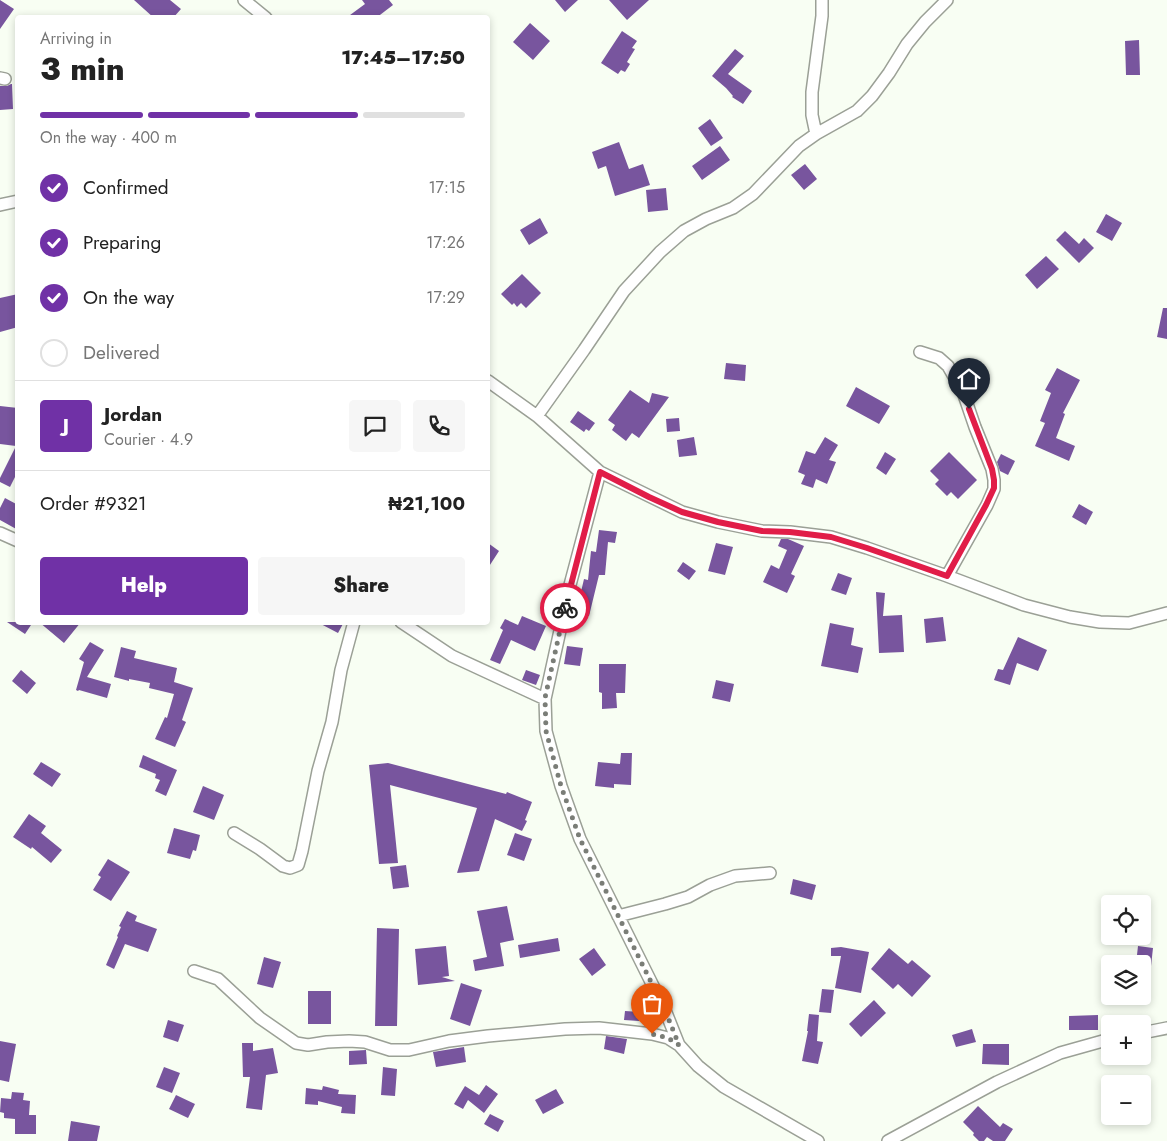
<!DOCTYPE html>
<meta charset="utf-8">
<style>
body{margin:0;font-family:Jost,sans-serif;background:#f6f6f6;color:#222;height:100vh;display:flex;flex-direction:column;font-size:19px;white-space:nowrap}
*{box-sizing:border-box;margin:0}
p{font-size:16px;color:#767676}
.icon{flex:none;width:28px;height:28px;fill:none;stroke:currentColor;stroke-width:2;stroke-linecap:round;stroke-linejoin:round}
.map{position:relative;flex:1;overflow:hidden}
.sheet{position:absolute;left:15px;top:15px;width:475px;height:610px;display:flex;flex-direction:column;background:#fff;border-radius:5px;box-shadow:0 2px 8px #0003}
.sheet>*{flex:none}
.buttons{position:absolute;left:1101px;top:895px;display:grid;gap:10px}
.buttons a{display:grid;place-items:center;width:50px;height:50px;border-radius:5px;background:#fff;box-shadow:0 2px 8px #0003;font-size:25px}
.pin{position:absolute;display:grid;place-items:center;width:42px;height:42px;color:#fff;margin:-51px -21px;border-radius:50% 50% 50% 0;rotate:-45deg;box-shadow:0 0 5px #0007}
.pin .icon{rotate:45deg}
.courier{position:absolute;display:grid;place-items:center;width:50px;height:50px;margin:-25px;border:4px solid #e11d48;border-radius:50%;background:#fff;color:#222;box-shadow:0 1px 6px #0007}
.overview em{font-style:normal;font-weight:800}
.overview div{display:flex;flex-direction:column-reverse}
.overview{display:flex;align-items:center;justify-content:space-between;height:85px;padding:0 25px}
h1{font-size:32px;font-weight:800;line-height:38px}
.bar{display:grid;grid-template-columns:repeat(4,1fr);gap:8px 5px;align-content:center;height:60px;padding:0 25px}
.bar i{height:6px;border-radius:4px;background:#e0e0e0}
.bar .active{background:#7031a6}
.bar p{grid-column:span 4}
.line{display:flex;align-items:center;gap:12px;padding:0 25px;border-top:1px solid #e0e0e0}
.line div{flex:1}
.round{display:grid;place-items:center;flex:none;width:52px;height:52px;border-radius:5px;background:#f6f6f6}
ol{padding:0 25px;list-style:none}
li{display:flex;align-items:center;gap:15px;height:55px}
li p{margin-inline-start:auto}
li .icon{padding:5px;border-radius:50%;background:#7031a6;color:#fff;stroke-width:4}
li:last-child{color:#767676}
li i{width:28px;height:28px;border:2px solid #e0e0e0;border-radius:50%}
.cta{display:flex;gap:10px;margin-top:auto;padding:10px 25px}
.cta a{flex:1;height:58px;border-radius:5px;background:#7031a6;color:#fff;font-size:20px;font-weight:800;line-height:58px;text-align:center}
.cta a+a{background:#f6f6f6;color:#222}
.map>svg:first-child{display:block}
.building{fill:#78559e}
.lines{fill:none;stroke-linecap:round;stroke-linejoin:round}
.street-casing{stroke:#9ba096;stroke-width:14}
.street{stroke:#fff;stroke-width:11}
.done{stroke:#7a7d77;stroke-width:5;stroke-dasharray:0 9}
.route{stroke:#e11d48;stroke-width:6}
</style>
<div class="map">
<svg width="1167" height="1141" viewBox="0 0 1167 1141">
<rect width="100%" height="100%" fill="#f8fef3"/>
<!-- building -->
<path class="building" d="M 0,0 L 14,9 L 0,29 Z
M 134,0 L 170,0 L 181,9 L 173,18 L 154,18 Z
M 362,0 L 389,0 L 393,5 L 376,18 L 346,18 L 365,4 Z
M 555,0 L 578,0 L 565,12 Z
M 609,0 L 649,0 L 627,20 Z
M 530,23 L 550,41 L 533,60 L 513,42 Z
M 622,31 L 637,41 L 632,48 L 635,49 L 627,62 L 630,64 L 625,72 L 621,70 L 618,74 L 601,63 Z
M 1139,40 L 1140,75 L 1126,75 L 1125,41 Z
M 735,49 L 744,56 L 728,74 L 752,91 L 743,104 L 732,97 L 733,96 L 726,88 L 712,76 Z
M 11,84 L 12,84 L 13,109 L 0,110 L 0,86 L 7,86 Z
M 710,119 L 723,138 L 711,146 L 698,128 Z
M 619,142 L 629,169 L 643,164 L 650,185 L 615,196 L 606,166 L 598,169 L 592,152 Z
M 720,146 L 730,160 L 702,180 L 692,166 Z
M 805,164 L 817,179 L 804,190 L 791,175 Z
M 666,188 L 668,210 L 648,212 L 646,190 Z
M 1106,214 L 1122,223 L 1112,241 L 1096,232 Z
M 540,218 L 548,233 L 529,245 L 520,230 Z
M 1065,231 L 1079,244 L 1084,238 L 1094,248 L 1079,263 L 1056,240 Z
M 1046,256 L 1059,269 L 1037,289 L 1025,275 Z
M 522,274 L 541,293 L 526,308 L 521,303 L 517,307 L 514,303 L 512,305 L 501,294 Z
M 18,294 L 18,327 L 0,332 L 0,298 Z
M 1163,308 L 1167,308 L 1167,339 L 1157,337 Z
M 726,363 L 746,365 L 745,381 L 724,379 Z
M 1057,368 L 1080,380 L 1063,413 L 1065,414 L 1056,438 L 1075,446 L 1069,461 L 1035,446 L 1045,423 L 1040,421 L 1051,393 L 1045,390 Z
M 856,387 L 890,406 L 879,424 L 846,406 Z
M 630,390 L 649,403 L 652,393 L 669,397 L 639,438 L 632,433 L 626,441 L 612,430 L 615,425 L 608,420 Z
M 0,406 L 18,408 L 18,471 L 10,487 L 0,482 L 0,478 L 16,446 L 0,444 Z
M 578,411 L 595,423 L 589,431 L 586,429 L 584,432 L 570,422 Z
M 679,418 L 680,431 L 667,432 L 666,419 Z
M 694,437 L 697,455 L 679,457 L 677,440 Z
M 825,437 L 838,445 L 829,460 L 836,462 L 827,484 L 816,479 L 813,488 L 801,484 L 805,475 L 798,472 L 806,451 L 815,454 Z
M 885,452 L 896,459 L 886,475 L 876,468 Z
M 949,452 L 977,480 L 958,499 L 951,492 L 947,496 L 935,484 L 939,480 L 930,471 Z
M 1001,454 L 1015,461 L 1008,475 L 1000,471 L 997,462 Z
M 5,498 L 18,505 L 18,530 L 0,520 L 0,508 Z
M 1079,504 L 1093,512 L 1086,525 L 1072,517 Z
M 599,530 L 617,532 L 615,543 L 608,542 L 605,575 L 599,575 L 589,616 L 576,613 L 584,579 L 588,580 L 591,551 L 596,552 Z
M 781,539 L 788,539 L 804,546 L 791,574 L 795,576 L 787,593 L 763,582 L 771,565 L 779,569 L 787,550 L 778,546 Z
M 488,543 L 499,551 L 488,568 Z
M 716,543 L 733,547 L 725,575 L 708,571 Z
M 683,562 L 696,571 L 689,580 L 677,571 Z
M 838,573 L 852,578 L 846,595 L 831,590 Z
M 876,592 L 885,593 L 883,616 L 902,615 L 904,652 L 879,653 Z
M 522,616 L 546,626 L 535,651 L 511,640 L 500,664 L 490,660 L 503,630 L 500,628 L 505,619 L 518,625 Z
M 943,617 L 946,641 L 926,643 L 924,619 Z
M 7,622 L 33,622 L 25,634 Z
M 39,622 L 81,622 L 64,643 Z
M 317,622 L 344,622 L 338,633 Z
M 830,623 L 854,628 L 851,645 L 863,648 L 858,673 L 821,666 Z
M 1018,637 L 1047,650 L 1038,671 L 1017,663 L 1010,685 L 994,680 L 998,669 L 1003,670 Z
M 90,642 L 104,650 L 87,677 L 111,684 L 107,698 L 79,690 L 78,691 L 76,690 L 84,662 L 79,659 Z
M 567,646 L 583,648 L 580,666 L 564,664 Z
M 121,647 L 136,651 L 134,658 L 177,668 L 174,682 L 193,688 L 182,720 L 186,722 L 175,747 L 155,739 L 165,717 L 167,718 L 174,694 L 149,688 L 150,683 L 129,679 L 129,681 L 114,677 Z
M 599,664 L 626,664 L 625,693 L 616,693 L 617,708 L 602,709 L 602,693 L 599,692 Z
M 21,670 L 36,683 L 27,694 L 12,681 Z
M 526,670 L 540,675 L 536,685 L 522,680 Z
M 716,680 L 734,684 L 730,702 L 712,698 Z
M 621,753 L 632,753 L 631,785 L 614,784 L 614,788 L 595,786 L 598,762 L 620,764 Z
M 143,755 L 177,770 L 166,796 L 155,791 L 160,780 L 155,778 L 156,774 L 139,767 Z
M 41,762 L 61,774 L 52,787 L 33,774 Z
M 388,763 L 506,794 L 507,792 L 532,802 L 525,820 L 527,821 L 522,831 L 495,819 L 479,871 L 457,873 L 477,808 L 390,785 L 398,863 L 379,864 L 369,765 Z
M 203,786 L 224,795 L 214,820 L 193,812 Z
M 29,814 L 46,826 L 41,833 L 62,850 L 51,863 L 32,847 L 31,849 L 13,837 Z
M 174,828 L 200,835 L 196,851 L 193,850 L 190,859 L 167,853 Z
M 515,833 L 532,839 L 524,861 L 507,855 Z
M 108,859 L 130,872 L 111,901 L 93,890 L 101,877 L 98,875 Z
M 406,865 L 409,887 L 393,889 L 390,867 Z
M 793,879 L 816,885 L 812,900 L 790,894 Z
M 507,906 L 514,940 L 500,943 L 504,966 L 475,971 L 473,960 L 487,957 L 477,911 Z
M 127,911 L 137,916 L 135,921 L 157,929 L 148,952 L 125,944 L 114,969 L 106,965 L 118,937 L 117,936 L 121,927 L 119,926 Z
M 377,928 L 399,929 L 397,1026 L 375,1026 Z
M 558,938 L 560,951 L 520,958 L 518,945 Z
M 446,946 L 449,976 L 442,977 L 455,981 L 418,985 L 415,949 Z
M 1138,946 L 1153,948 L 1151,966 L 1142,965 L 1142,964 L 1136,964 Z
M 841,947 L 869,952 L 861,993 L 835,988 L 841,956 L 831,956 L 831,948 Z
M 594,948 L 606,965 L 592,976 L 579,959 Z
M 889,948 L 908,964 L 912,960 L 931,976 L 912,997 L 898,984 L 893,989 L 871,969 Z
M 264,957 L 281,962 L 273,988 L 257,984 Z
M 461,983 L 482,990 L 470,1026 L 450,1019 Z
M 822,989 L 834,990 L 831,1013 L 819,1012 Z
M 308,991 L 331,991 L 331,1024 L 308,1024 Z
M 874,1000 L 886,1013 L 861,1037 L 849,1024 Z
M 625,1011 L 640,1012 L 639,1021 L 624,1020 Z
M 809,1014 L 819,1015 L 817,1041 L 823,1042 L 818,1064 L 802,1061 L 808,1031 L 807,1031 Z
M 1098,1015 L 1098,1030 L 1069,1030 L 1069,1016 Z
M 168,1020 L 184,1025 L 178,1042 L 163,1037 Z
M 972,1029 L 976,1042 L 956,1047 L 952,1035 Z
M 606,1036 L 627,1039 L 624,1054 L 604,1049 Z
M 0,1041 L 16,1044 L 9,1082 L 0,1080 Z
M 242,1043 L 253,1043 L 253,1051 L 273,1048 L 278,1073 L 266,1075 L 262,1110 L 246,1108 L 250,1077 L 243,1077 Z
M 983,1044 L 1009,1044 L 1009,1065 L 982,1064 Z
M 464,1047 L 466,1062 L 436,1067 L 433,1052 Z
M 366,1050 L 367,1064 L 349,1065 L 349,1051 Z
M 164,1067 L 180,1073 L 172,1093 L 156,1087 Z
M 383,1067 L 397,1069 L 395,1096 L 381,1095 Z
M 486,1085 L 498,1094 L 484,1113 L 468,1100 L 463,1109 L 454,1104 L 465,1086 L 479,1095 Z
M 323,1086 L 339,1090 L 338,1094 L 356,1095 L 355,1114 L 341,1113 L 342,1107 L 318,1101 L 318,1105 L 305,1104 L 306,1088 L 322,1090 Z
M 556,1089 L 564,1103 L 543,1114 L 535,1100 Z
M 12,1092 L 24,1093 L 23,1100 L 30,1101 L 29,1115 L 36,1115 L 36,1134 L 15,1134 L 15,1119 L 4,1118 L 4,1113 L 0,1112 L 1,1098 L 11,1099 Z
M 176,1095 L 195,1104 L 188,1118 L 169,1109 Z
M 978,1106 L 1000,1127 L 1003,1123 L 1013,1129 L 1005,1141 L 993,1141 L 987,1137 L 984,1141 L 979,1141 L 973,1135 L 974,1133 L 963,1122 Z
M 490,1114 L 504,1121 L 498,1132 L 484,1124 Z
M 71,1121 L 100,1126 L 97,1141 L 68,1141 Z"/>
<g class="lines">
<defs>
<path id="street" d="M 244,0 L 266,18
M 0,78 L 5,79
M 816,134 L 812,115 L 812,92 L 822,16 L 822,0
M 0,205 L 18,201
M 920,352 L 939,358 L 948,366 L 963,392 L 975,427 L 992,469 L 994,480 L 994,489 L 987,505 L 947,576
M 488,381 L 537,416 L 600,472 L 682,512 L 718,522 L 762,531 L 790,532 L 831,537 L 867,548 L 947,576 L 1024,605 L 1070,617 L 1100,622 L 1129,623 L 1167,613
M 537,416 L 584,350 L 624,291 L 660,252 L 684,231 L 706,219 L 733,208 L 753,194 L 799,146 L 816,134 L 857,111 L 872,96 L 889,73 L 907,44 L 925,22 L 947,0
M 600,472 L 570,585 L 545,699 L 546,731 L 561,786 L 580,839 L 665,1010 L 679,1045
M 0,533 L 18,541
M 401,622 L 452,656 L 545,699
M 234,833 L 260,849 L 283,866 L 290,868 L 298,865 L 302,851 L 318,771 L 332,722 L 341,670 L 354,622
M 618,916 L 665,904 L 688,897 L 710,885 L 735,876 L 770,873
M 194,971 L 218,979 L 260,1018 L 296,1043 L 308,1045 L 327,1042 L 349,1041 L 365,1042 L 390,1050 L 409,1050 L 449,1041 L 488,1036 L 565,1029 L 599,1028 L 652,1034 L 668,1038 L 679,1045 L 698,1066 L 724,1087 L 818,1141
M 1142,1033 L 1167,1028
M 888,1141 L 997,1082 L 1060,1053 L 1110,1039"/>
</defs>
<!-- street casing -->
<use href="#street" class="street-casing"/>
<!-- street -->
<use href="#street" class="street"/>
</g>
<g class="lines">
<!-- done -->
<path class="done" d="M 565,608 L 545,698 L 546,731 L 561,786 L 580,839 L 665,1010 L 679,1045 L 668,1038 L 652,1034"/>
<!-- route -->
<path class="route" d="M 565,608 L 600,472 L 649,497 L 682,512 L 718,522 L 762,531 L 790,532 L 831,537 L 867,548 L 947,576 L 986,505 L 994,488 L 994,480 L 992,469 L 969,409"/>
</g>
</svg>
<div class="buttons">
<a><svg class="icon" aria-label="locate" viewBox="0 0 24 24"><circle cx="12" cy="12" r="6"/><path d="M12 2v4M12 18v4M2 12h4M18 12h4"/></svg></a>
<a><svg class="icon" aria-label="layers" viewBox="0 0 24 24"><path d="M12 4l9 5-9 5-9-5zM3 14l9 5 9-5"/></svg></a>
<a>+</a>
<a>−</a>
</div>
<div class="pin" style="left:652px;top:1034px;background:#ea580c"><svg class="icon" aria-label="bag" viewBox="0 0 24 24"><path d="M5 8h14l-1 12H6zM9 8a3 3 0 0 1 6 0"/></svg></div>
<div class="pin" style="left:969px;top:409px;background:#1f2937"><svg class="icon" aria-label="home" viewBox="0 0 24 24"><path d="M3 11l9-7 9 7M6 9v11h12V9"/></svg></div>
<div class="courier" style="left:565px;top:608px"><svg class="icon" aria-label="bike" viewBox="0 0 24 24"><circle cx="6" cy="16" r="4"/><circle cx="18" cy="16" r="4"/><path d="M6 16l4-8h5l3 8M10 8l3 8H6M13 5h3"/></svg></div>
<section class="sheet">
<div class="overview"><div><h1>3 min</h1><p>Arriving in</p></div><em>17:45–17:50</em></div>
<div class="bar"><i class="active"></i><i class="active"></i><i class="active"></i><i></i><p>On the way · 400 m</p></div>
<ol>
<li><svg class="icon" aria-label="check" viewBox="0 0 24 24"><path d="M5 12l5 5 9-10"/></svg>Confirmed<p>17:15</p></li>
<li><svg class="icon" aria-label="check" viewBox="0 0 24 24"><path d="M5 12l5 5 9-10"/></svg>Preparing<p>17:26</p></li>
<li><svg class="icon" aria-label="check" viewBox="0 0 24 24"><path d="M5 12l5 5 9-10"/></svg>On the way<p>17:29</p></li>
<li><i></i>Delivered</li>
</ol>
<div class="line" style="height:90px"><b class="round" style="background:#7031a6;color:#fff">J</b><div><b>Jordan</b><p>Courier · 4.9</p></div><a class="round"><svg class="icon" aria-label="chat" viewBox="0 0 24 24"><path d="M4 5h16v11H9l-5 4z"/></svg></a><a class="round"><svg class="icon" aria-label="phone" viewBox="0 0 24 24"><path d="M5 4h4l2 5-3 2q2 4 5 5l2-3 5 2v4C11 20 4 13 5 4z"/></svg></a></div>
<div class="line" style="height:65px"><div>Order #9321</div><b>₦21,100</b></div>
<div class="cta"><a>Help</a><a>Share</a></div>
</section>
</div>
